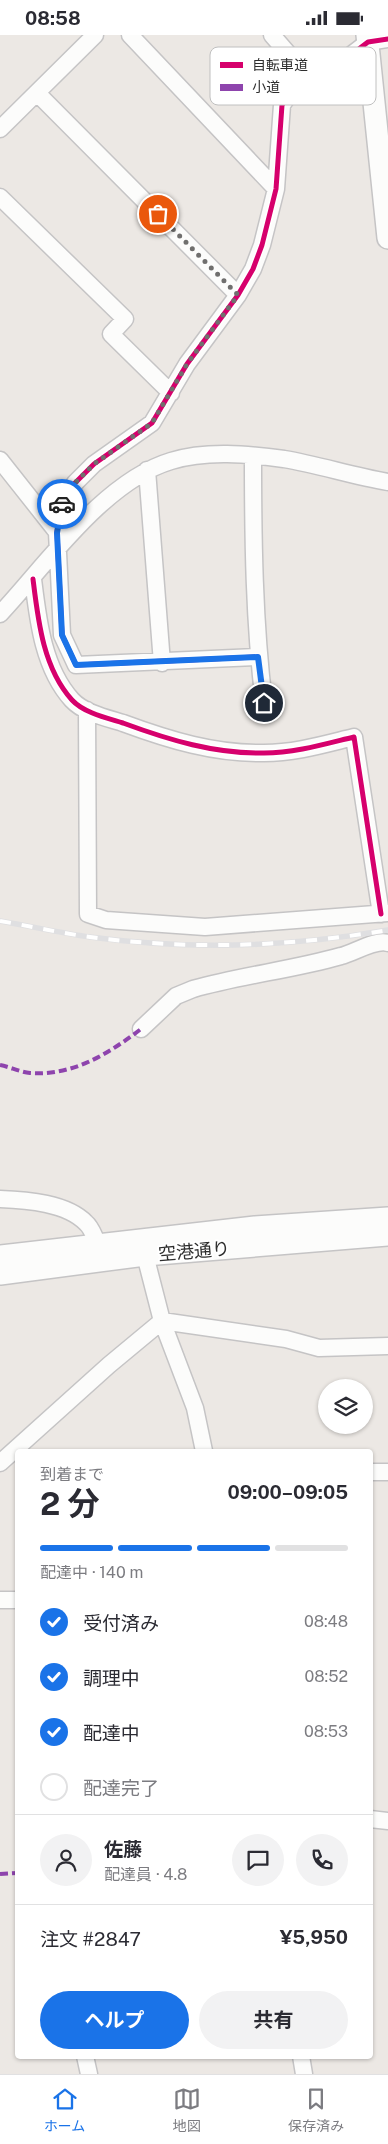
<!DOCTYPE html>
<html lang="ja">
<meta charset="utf-8">
<style>
body{margin:0;font-family:"Public Sans","Noto Sans JP",sans-serif;background:#f2f2f3;color:#2b2b33;height:100vh;display:flex;flex-direction:column;font-size:19px;white-space:nowrap}
*{box-sizing:border-box;margin:0}
p{font-size:16px;color:#7c7c81}
.icon{flex:none;width:28px;height:28px;fill:none;stroke:currentColor;stroke-width:2;stroke-linecap:round;stroke-linejoin:round}
.map{position:relative;flex:1;overflow:hidden}
.side{position:absolute;left:15px;top:1414px;width:358px;height:610px;display:flex;flex-direction:column;background:#fff;border-radius:5px;box-shadow:0 1px 4px #0004}
.side>*{flex:none}
.tools{position:absolute;left:318px;top:1344px;display:grid;gap:10px}
.tools a{display:grid;place-items:center;width:55px;height:55px;border-radius:50%;background:#fff;box-shadow:0 1px 4px #0004;font-size:25px}
.pin{position:absolute;display:grid;place-items:center;width:42px;height:42px;color:#fff;margin:-21px;border:2px solid #fff;border-radius:50%;box-shadow:0 1px 5px #0007}
.courier{position:absolute;display:grid;place-items:center;width:50px;height:50px;margin:-25px;border:4px solid #1a73e8;border-radius:50%;background:#fff;color:#222;box-shadow:0 1px 6px #0007}
.overview em{font-style:normal;font-weight:700}
.overview div{display:flex;flex-direction:column-reverse}
.overview{display:flex;align-items:center;justify-content:space-between;height:85px;padding:0 25px}
h1{font-size:32px;font-weight:700;line-height:38px}
.bar{display:grid;grid-template-columns:repeat(4,1fr);gap:8px 5px;align-content:center;height:60px;padding:0 25px}
.bar i{height:6px;border-radius:4px;background:#e1e1e2}
.bar .on{background:#1a73e8}
.bar p{grid-column:span 4}
.line{display:flex;align-items:center;gap:12px;padding:0 25px;border-top:1px solid #e1e1e2}
.line div{flex:1}
.round{display:grid;place-items:center;flex:none;width:52px;height:52px;border-radius:26px;background:#f2f2f3}
ol{padding:0 25px;list-style:none}
li{display:flex;align-items:center;gap:15px;height:55px}
li p{margin-inline-start:auto}
li .icon{padding:5px;border-radius:50%;background:#1a73e8;color:#fff;stroke-width:4}
li:last-child{color:#7c7c81}
li i{width:28px;height:28px;border:2px solid #e1e1e2;border-radius:50%}
.action{display:flex;gap:10px;margin-top:auto;padding:10px 25px}
.action a{flex:1;height:58px;border-radius:30px;background:#1a73e8;color:#fff;font-size:20px;font-weight:700;line-height:58px;text-align:center}
.action a+a{background:#f2f2f3;color:#2b2b33}
.status{display:flex;justify-content:space-between;align-items:center;height:35px;padding:0 25px;background:#fff;direction:ltr}
.status svg{height:14px;fill:currentColor}
.tab-bar{display:flex;justify-content:space-around;align-items:center;height:70px;border-top:1px solid #e1e1e2;background:#fff;font-size:14px;color:#7c7c81}
.tab-bar a{display:grid;justify-items:center;gap:2px}
.tab-bar .on{color:#1a73e8}
.map>svg:first-child{display:block}
.lines{fill:none;stroke-linecap:round;stroke-linejoin:round}
.minor-casing{stroke:#c5c4c5;stroke-width:19}
.tertiary-casing{stroke:#c5c4c5;stroke-width:24}
.minor{stroke:#fcfcfb;stroke-width:16}
.tertiary{stroke:#fcfcfb;stroke-width:21}
.rail-casing{stroke:#dfdfe1;stroke-width:5.5}
.rail{stroke:#fff;stroke-width:4;stroke-dasharray:11;stroke-linecap:butt}
.quiet{stroke:#8e44ad;stroke-width:4;stroke-dasharray:8 4;stroke-linecap:butt}
.cycleway-casing{stroke:#fff;stroke-width:8}
.cycleway{stroke:#d6006c;stroke-width:5}
.done{stroke:#706f6e;stroke-width:5;stroke-dasharray:0 9}
.route{stroke:#1a73e8;stroke-width:6}
.labels{text-anchor:middle;dominant-baseline:central;stroke-width:4;stroke-linejoin:round;paint-order:stroke}
.street-label{font-size:18px;fill:#2e2e2e;stroke:#fff}
.key{fill:#fff;stroke:#c0c0c0;stroke-width:1}
.key-label{font-size:14px;fill:#2e2e2e}
</style>
<div class="status"><b>08:58</b><svg viewBox="0 0 49 12"><path d="M0 12V9h3v3zM5 12V6h3v6zM10 12V3h3v9zM15 12V0h3v12zM26 1h20v11H26zM47 4h2v5h-2z"/></svg></div>
<div class="map">
<svg width="388" height="2039" viewBox="0 0 388 2039">
<rect width="100%" height="100%" fill="#ece8e4"/>
<g class="lines">
<defs>
<path id="minor" d="M 130,0 L 276,154
M 272,0 L 304,37
M 37,58 L 238,260
M 0,94 L 95,0
M 0,162 L 125,284 L 111,299 L 171,358
M 253,422 C 253,504 254,587 264,668
M 0,425 L 57,497
M 147,435 L 162,628
M 33,544 C 38,585 43,633 72,665 C 84,678 107,683 123,688 C 169,705 215,719 264,718 C 295,718 325,709 354,702 L 381,879
M 0,579 C 46,530 104,446 171,426 C 206,415 248,419 284,424 C 319,430 353,441 388,447
M 258,622 L 76,630 L 62,600 L 57,497 L 61,471 L 75,448 L 94,429 L 152,388 L 187,329 L 238,260 L 253,234 L 262,210 L 276,154 L 282,70 L 304,37 L 347,23 L 368,7 L 388,4
M 87,675 L 88,879 L 106,885 L 205,892 L 388,878
M 141,994 L 176,961 L 193,954 C 242,940 292,935 341,921 C 354,918 375,904 388,908
M 0,1164 C 27,1165 67,1168 86,1188 C 92,1193 94,1202 98,1209
M 145,1220 L 162,1286 L 195,1373 L 204,1416
M 0,1428 L 109,1330 L 162,1286 L 286,1304 L 319,1313 L 388,1311
M 370,1437 L 388,1437
M 0,1565 L 18,1565
M 370,1784 L 388,1786
M 85,2021 L 89,2039
M 301,2021 L 304,2039"/>
<path id="tertiary" d="M 367,0 L 388,203
M 0,1221 L 255,1192 L 388,1183
M 0,1239 L 145,1220 L 388,1200"/>
</defs>
<!-- minor casing -->
<use href="#minor" class="minor-casing"/>
<!-- tertiary casing -->
<use href="#tertiary" class="tertiary-casing"/>
<!-- minor -->
<use href="#minor" class="minor"/>
<!-- tertiary -->
<use href="#tertiary" class="tertiary"/>
<defs>
<path id="rail" d="M 0,886 C 30,891 60,898 90,902 C 188,915 290,912 388,895"/>
</defs>
<!-- rail casing -->
<use href="#rail" class="rail-casing"/>
<!-- rail -->
<use href="#rail" class="rail"/>
<!-- quiet -->
<path class="quiet" d="M 0,1030 C 10,1032 20,1037 30,1038 C 73,1041 108,1019 141,994
M 0,1839 L 18,1838"/>
<defs>
<path id="cycleway" d="M 33,544 C 38,585 43,633 72,665 C 84,678 107,683 123,688 C 169,705 215,719 264,718 C 295,718 325,709 354,702 L 381,879
M 258,622 L 76,630 L 62,600 L 57,497 L 61,471 L 75,448 L 94,429 L 152,388 L 187,329 L 238,260 L 253,234 L 262,210 L 276,154 L 282,70 L 304,37 L 347,23 L 368,7 L 388,4"/>
</defs>
<!-- cycleway casing -->
<use href="#cycleway" class="cycleway-casing"/>
<!-- cycleway -->
<use href="#cycleway" class="cycleway"/>
</g>
<g class="lines">
<!-- done -->
<path class="done" d="M 62,469 L 75,448 L 94,429 L 152,388 L 187,329 L 238,260 L 158,179"/>
<!-- route -->
<path class="route" d="M 62,469 L 57,498 L 62,600 L 76,630 L 258,622 L 264,668"/>
</g>
<g class="labels">
<!-- street labels -->
<g class="street-label">
<text transform="translate(194 1216) rotate(-5)">空港通り</text>
</g>
</g>
<!-- legend -->
<rect x="210" y="12" width="166" height="58" rx="8" class="key"/>
<rect x="220" y="27" width="23" height="6" fill="#d6006c"/>
<rect x="220" y="49" width="23" height="7" fill="#8e44ad"/>
<g class="key-label">
<text x="252" y="35">自転車道</text>
<text x="252" y="57">小道</text>
</g>
</svg>
<div class="tools">
<a><svg class="icon" aria-label="layers" viewBox="0 0 24 24"><path d="M12 4l9 5-9 5-9-5zM3 14l9 5 9-5"/></svg></a>
</div>
<div class="pin" style="left:158px;top:179px;background:#ea580c"><svg class="icon" aria-label="bag" viewBox="0 0 24 24"><path d="M5 8h14l-1 12H6zM9 8a3 3 0 0 1 6 0"/></svg></div>
<div class="pin" style="left:264px;top:668px;background:#1f2937"><svg class="icon" aria-label="home" viewBox="0 0 24 24"><path d="M3 11l9-7 9 7M6 9v11h12V9"/></svg></div>
<div class="courier" style="left:62px;top:469px"><svg class="icon" aria-label="car" viewBox="0 0 24 24"><path d="M5 17H2v-5l4-1 3-4h7l3 4 3 1v5h-3M9 17h6M6 11h13"/><circle cx="7" cy="17" r="2"/><circle cx="17" cy="17" r="2"/></svg></div>
<section class="side">
<div class="overview"><div><h1>2 分</h1><p>到着まで</p></div><em>09:00–09:05</em></div>
<div class="bar"><i class="on"></i><i class="on"></i><i class="on"></i><i></i><p>配達中 · 140 m</p></div>
<ol>
<li><svg class="icon" aria-label="check" viewBox="0 0 24 24"><path d="M5 12l5 5 9-10"/></svg>受付済み<p>08:48</p></li>
<li><svg class="icon" aria-label="check" viewBox="0 0 24 24"><path d="M5 12l5 5 9-10"/></svg>調理中<p>08:52</p></li>
<li><svg class="icon" aria-label="check" viewBox="0 0 24 24"><path d="M5 12l5 5 9-10"/></svg>配達中<p>08:53</p></li>
<li><i></i>配達完了</li>
</ol>
<div class="line" style="height:90px"><a class="round"><svg class="icon" aria-label="person" viewBox="0 0 24 24"><circle cx="12" cy="8" r="4"/><path d="M4 21q1-7 8-7t8 7"/></svg></a><div><b>佐藤</b><p>配達員 · 4.8</p></div><a class="round"><svg class="icon" aria-label="chat" viewBox="0 0 24 24"><path d="M4 5h16v11H9l-5 4z"/></svg></a><a class="round"><svg class="icon" aria-label="phone" viewBox="0 0 24 24"><path d="M5 4h4l2 5-3 2q2 4 5 5l2-3 5 2v4C11 20 4 13 5 4z"/></svg></a></div>
<div class="line" style="height:65px"><div>注文 #2847</div><b>¥5,950</b></div>
<div class="action"><a>ヘルプ</a><a>共有</a></div>
</section>
</div>
<nav class="tab-bar">
<a class="on"><svg class="icon" aria-label="home" viewBox="0 0 24 24"><path d="M3 11l9-7 9 7M6 9v11h12V9"/></svg>ホーム</a>
<a><svg class="icon" aria-label="map" viewBox="0 0 24 24"><path d="M3 6l6-2 6 2 6-2v14l-6 2-6-2-6 2zM9 4v14M15 6v14"/></svg>地図</a>
<a><svg class="icon" aria-label="saved" viewBox="0 0 24 24"><path d="M7 4h10v16l-5-4-5 4z"/></svg>保存済み</a>
</nav>
